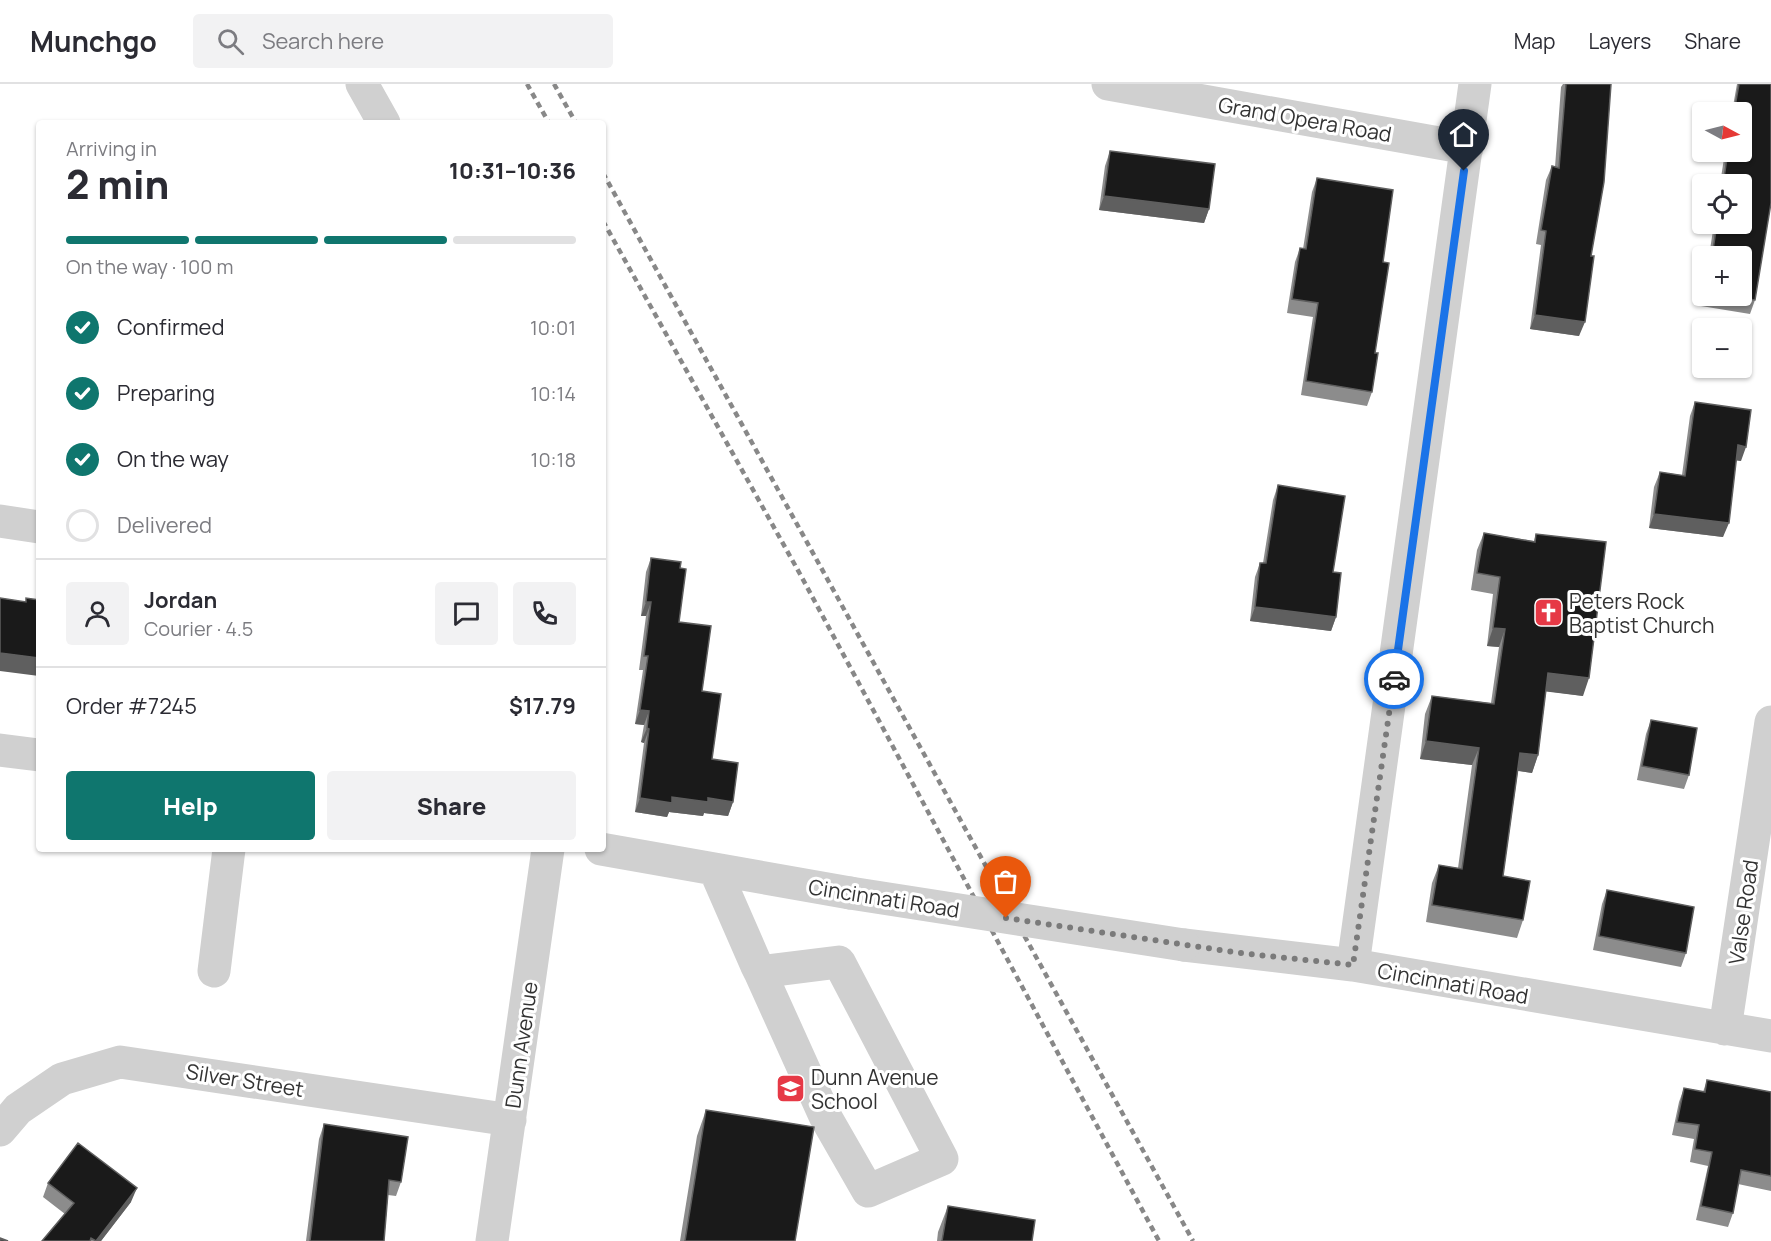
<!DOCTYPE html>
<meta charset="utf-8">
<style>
body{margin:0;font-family:Manrope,sans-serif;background:#f2f2f3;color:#2b2b33;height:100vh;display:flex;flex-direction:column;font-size:22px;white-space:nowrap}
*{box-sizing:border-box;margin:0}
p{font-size:20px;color:#7c7c81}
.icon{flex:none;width:33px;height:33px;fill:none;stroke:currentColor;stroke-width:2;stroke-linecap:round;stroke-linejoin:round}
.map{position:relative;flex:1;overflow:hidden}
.drawer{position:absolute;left:36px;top:36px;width:570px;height:732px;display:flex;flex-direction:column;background:#fff;border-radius:6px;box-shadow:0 2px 4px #0004}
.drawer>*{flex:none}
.needle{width:39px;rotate:97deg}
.controls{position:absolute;left:1692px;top:18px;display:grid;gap:12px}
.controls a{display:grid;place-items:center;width:60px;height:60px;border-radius:6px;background:#fff;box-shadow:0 2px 4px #0004;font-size:30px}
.pin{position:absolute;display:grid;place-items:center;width:51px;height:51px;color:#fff;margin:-62px -26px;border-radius:50% 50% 50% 0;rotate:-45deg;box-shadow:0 0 6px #0007}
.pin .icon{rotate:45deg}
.courier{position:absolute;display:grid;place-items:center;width:60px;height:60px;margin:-30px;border:4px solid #1a73e8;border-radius:50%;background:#fff;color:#222;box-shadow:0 2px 8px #0007}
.head em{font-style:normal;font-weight:800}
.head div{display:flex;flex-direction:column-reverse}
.head{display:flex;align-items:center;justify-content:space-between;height:102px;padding:0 30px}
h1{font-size:39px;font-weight:800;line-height:45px}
.bar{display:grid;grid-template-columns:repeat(4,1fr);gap:9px 6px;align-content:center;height:72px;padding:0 30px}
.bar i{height:8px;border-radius:4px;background:#e1e1e2}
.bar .selected{background:#0f766e}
.bar p{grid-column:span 4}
.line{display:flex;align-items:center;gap:15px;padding:0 30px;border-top:2px solid #e1e1e2}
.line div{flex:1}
.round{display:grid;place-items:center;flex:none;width:63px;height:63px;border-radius:6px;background:#f2f2f3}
ol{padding:0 30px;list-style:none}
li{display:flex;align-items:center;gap:18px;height:66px}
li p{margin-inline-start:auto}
li .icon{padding:6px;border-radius:50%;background:#0f766e;color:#fff;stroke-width:4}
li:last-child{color:#7c7c81}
li i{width:33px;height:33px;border:3px solid #e1e1e2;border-radius:50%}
.action{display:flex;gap:12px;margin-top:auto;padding:12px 30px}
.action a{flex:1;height:69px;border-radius:6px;background:#0f766e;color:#fff;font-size:24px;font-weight:800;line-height:69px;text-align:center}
.action a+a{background:#f2f2f3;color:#2b2b33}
header{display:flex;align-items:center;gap:36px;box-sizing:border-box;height:84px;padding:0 30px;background:#fff;border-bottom:2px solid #e1e1e2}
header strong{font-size:28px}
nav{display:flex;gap:33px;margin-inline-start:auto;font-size:21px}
.search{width:420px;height:54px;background:#f2f2f3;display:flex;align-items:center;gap:15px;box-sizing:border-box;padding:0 21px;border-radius:6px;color:#7c7c81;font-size:22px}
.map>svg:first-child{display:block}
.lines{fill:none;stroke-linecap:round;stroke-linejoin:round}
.minor{stroke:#d0d0d0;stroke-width:33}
.rail{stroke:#888;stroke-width:4.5;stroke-dasharray:6 4.5;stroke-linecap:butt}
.minor-bridge{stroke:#d0d0d0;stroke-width:33}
.wall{fill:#8c8c8c}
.shaded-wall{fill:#5f5f5f}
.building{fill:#1a1a1a;stroke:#5f5f5f;stroke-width:1.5}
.done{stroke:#7a7a7a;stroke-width:6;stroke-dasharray:0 10.8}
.route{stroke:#1a73e8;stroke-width:8}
.labels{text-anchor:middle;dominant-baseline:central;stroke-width:6;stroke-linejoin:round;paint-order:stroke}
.street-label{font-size:21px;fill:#333;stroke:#fff}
.poi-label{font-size:21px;fill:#333;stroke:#fff;text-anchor:start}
</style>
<header>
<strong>Munchgo</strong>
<div class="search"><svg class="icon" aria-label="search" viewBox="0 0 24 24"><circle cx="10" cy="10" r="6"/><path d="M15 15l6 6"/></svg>Search here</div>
<nav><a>Map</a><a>Layers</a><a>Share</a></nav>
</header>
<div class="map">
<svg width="1771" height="1157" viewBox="0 0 1771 1157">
<rect width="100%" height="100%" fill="#fff"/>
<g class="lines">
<!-- minor -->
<path class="minor" d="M 362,0 L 384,39
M 1108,0 L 1467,64
M 0,437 L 39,443
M 0,666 L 39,671
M 601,765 L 850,809
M 715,786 L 756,880 L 760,888 L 825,1032 L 868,1107 L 942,1075 L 839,878 L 760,888
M 1184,861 L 1353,881 L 1771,952
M 1353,881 L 1475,0
M 214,887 L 229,765
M 1725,945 L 1771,638
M 0,1046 L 18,1025 L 62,995 L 120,978 L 510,1036
M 492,1157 L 548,765"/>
<!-- rail -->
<path class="rail" d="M 527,0 L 549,39
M 554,0 L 576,39
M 603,89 L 1193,1157
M 603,137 L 800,490 L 1159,1157"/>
<!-- minor-bridge -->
<path class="minor-bridge" d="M 850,809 L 1184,861"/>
</g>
<!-- wall -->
<path class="wall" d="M 1563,0 L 1611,0 L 1591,172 L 1579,252 L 1530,245 L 1541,161 L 1536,160 L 1546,96 L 1552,82 L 1555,83 L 1561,3 Z
M 1737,0 L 1771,0 L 1755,216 L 1750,230 L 1701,222 L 1703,212 L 1742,212 L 1742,172 L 1709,172 L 1714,140 L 1742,140 L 1742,100 L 1720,100 L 1725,68 L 1742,68 L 1742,28 L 1732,28 Z
M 1110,67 L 1209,125 L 1204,139 L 1099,126 L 1105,82 Z
M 1317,94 L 1383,178 L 1372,308 L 1367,322 L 1301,311 L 1313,233 L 1287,229 L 1295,178 L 1300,164 L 1303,165 L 1312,108 Z
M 1695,318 L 1741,377 L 1736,376 L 1723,453 L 1649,444 L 1654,403 L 1660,388 L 1682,391 L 1690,332 Z
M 1278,401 L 1333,488 L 1336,533 L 1331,547 L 1250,537 L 1255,493 L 1260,479 L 1263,479 L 1273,416 Z
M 1484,449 L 1534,457 L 1536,450 L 1583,612 L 1546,607 L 1538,671 L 1532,689 L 1518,687 L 1503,792 L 1523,836 L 1517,854 L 1426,838 L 1432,799 L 1439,781 L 1458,784 L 1472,681 L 1420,675 L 1425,630 L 1432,612 L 1491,619 L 1499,563 L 1487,562 L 1493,510 L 1471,506 L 1477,466 Z
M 651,474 L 680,484 L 679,538 L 702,607 L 712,675 L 733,718 L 728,732 L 704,729 L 703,732 L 669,728 L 667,733 L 635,728 L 644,659 L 641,658 L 644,641 L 635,640 L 643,586 L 639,586 L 646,532 L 641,532 L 646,488 Z
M 1651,636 L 1689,691 L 1684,705 L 1637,696 L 1646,650 Z
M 1607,806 L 1686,869 L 1681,883 L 1593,866 L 1602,820 Z
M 1707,996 L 1771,1008 L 1771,1107 L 1738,1100 L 1733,1129 L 1728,1143 L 1696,1136 L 1708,1082 L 1690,1078 L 1694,1055 L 1672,1051 L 1679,1018 L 1684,1004 L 1703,1008 Z
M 706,1026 L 795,1157 L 680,1157 L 697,1052 Z
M 324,1040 L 401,1098 L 396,1112 L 388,1111 L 384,1157 L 306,1157 L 319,1055 Z
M 48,1099 L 131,1118 L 101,1157 L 42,1157 L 65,1130 L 43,1113 Z
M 948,1122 L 1032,1157 L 937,1157 L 938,1148 Z"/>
<!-- shaded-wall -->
<path class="shaded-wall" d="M 1104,112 L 1209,125 L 1204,139 L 1099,126 Z
M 1535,231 L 1585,238 L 1579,252 L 1530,245 Z
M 1738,361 L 1746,363 L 1741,377 L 1733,376 Z
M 1654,430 L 1729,439 L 1723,453 L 1649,444 Z
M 646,518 L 651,518 L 646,532 L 641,532 Z
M 1255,523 L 1336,533 L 1331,547 L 1250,537 Z
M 1493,544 L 1505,545 L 1499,563 L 1487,562 Z
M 0,569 L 39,574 L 39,592 L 0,587 Z
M 1548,589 L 1589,594 L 1583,612 L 1542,607 Z
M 640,626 L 649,627 L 644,641 L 635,640 Z
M 647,644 L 649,645 L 644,659 L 641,658 Z
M 1426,657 L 1479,664 L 1472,681 L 1420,675 Z
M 1520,669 L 1538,671 L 1532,689 L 1514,686 Z
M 672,713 L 708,714 L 733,718 L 728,732 L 704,729 L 703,732 L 669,728 L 667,733 L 635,728 L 640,714 Z
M 137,1104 L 131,1118 L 101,1157 L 96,1157 Z"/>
<!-- building -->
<path class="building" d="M 1566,0 L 1611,0 L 1604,98 L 1591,172 L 1594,172 L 1585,238 L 1535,231 L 1546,147 L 1541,146 L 1552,82 L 1559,84 Z
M 1739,0 L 1771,0 L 1771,119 L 1755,216 L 1729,212 L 1742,212 L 1742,172 L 1712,172 L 1717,140 L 1742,140 L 1742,100 L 1723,100 L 1728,68 L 1742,68 L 1742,28 L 1734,28 Z
M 1110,67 L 1215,80 L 1209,125 L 1104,112 Z
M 1317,94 L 1393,106 L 1383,178 L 1389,179 L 1375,269 L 1378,269 L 1372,308 L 1306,297 L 1318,219 L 1292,215 L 1300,164 L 1306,165 Z
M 1695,318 L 1751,326 L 1746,363 L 1738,361 L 1729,439 L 1654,430 L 1660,388 L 1685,392 Z
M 1278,401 L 1345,412 L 1333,488 L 1341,489 L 1336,533 L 1255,523 L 1260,479 L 1266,479 Z
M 1484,449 L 1535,458 L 1536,450 L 1606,458 L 1589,594 L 1548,589 L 1538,671 L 1520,669 L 1503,792 L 1530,797 L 1523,836 L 1432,821 L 1439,781 L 1462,785 L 1479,664 L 1426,657 L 1432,612 L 1494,620 L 1505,545 L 1493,544 L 1500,493 L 1477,489 Z
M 651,474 L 681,478 L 680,484 L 686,485 L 679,538 L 711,542 L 702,607 L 721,610 L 712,675 L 738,679 L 733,718 L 708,714 L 708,718 L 672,713 L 672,719 L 640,714 L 649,645 L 647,644 L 649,627 L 640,626 L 648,572 L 644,572 L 651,518 L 646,518 Z
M 0,514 L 26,518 L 26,514 L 39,516 L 39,574 L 0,569 Z
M 1651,636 L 1697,644 L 1689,691 L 1642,682 Z
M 1607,806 L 1694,823 L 1686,869 L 1599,852 Z
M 1707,996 L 1771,1008 L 1771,1092 L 1741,1086 L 1733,1129 L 1701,1122 L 1712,1068 L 1695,1065 L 1699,1041 L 1677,1038 L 1684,1004 L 1705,1008 Z
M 706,1026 L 814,1043 L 795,1157 L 685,1157 Z
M 324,1040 L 408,1053 L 401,1098 L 389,1096 L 384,1157 L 310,1157 Z
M 78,1059 L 137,1104 L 96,1157 L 91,1154 L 90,1157 L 42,1157 L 74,1119 L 48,1099 Z
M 948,1122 L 1035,1136 L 1032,1157 L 942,1157 Z
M 0,1154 L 8,1157 L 0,1157 Z"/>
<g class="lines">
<!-- done -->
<path class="done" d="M 1006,834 L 1240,869 L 1353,881 L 1394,595"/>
<!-- route -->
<path class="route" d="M 1394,595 L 1464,87"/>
</g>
<!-- icons -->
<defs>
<symbol id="church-square" viewBox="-11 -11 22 22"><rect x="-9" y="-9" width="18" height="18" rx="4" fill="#e63946" stroke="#fff"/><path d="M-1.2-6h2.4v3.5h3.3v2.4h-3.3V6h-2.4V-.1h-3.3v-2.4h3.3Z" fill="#fff"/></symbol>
<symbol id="school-square" viewBox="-11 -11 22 22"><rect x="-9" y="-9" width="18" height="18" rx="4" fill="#e63946" stroke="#fff"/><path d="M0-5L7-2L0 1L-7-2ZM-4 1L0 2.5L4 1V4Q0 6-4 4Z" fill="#fff"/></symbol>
</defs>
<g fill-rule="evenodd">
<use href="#church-square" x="1532" y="512" width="33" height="33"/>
<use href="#school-square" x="774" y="988" width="33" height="33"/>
</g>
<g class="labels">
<!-- street labels -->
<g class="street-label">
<text transform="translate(1305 35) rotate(10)">Grand Opera Road</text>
<text transform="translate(884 814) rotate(9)">Cincinnati Road</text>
<text transform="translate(1743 828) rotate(-82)">Valse Road</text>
<text transform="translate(1453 899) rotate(10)">Cincinnati Road</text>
<text transform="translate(521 961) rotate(-82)">Dunn Avenue</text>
<text transform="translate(245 996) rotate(9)">Silver Street</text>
</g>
<!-- poi labels -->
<g class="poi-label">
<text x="1569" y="517">Peters Rock<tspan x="1569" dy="24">Baptist Church</tspan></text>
<text x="811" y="993">Dunn Avenue<tspan x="811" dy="24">School</tspan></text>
</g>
</g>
</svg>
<div class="controls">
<a><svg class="needle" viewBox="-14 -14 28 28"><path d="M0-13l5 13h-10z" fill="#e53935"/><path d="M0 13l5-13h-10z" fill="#7c7c81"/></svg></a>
<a><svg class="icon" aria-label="locate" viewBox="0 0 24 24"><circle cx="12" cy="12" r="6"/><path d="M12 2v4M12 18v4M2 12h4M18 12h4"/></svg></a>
<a>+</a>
<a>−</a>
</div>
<div class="pin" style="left:1006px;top:834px;background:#ea580c"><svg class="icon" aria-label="bag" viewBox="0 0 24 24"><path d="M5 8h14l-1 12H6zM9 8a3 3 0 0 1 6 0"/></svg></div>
<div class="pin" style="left:1464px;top:87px;background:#1f2937"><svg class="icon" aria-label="home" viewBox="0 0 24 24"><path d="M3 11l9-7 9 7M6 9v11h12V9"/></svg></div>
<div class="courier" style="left:1394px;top:595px"><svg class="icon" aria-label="car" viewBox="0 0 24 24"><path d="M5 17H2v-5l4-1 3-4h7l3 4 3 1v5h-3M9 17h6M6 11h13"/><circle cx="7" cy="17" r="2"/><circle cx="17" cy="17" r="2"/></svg></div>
<section class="drawer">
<div class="head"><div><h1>2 min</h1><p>Arriving in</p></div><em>10:31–10:36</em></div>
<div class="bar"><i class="selected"></i><i class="selected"></i><i class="selected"></i><i></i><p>On the way · 100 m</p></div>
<ol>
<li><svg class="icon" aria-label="check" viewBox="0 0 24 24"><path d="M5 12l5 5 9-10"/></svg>Confirmed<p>10:01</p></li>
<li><svg class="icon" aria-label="check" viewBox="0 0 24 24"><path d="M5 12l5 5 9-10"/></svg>Preparing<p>10:14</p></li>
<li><svg class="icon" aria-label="check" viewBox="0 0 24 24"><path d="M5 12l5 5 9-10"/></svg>On the way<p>10:18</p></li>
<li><i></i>Delivered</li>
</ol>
<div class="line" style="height:108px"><a class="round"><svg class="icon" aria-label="person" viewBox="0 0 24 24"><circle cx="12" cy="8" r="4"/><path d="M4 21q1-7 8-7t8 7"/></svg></a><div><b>Jordan</b><p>Courier · 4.5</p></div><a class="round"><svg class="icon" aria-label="chat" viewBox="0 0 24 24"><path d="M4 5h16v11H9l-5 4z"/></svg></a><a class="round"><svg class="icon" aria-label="phone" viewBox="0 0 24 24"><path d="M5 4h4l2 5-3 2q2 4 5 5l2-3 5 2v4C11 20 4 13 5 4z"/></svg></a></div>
<div class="line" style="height:78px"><div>Order #7245</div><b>$17.79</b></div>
<div class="action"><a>Help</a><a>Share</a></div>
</section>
</div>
